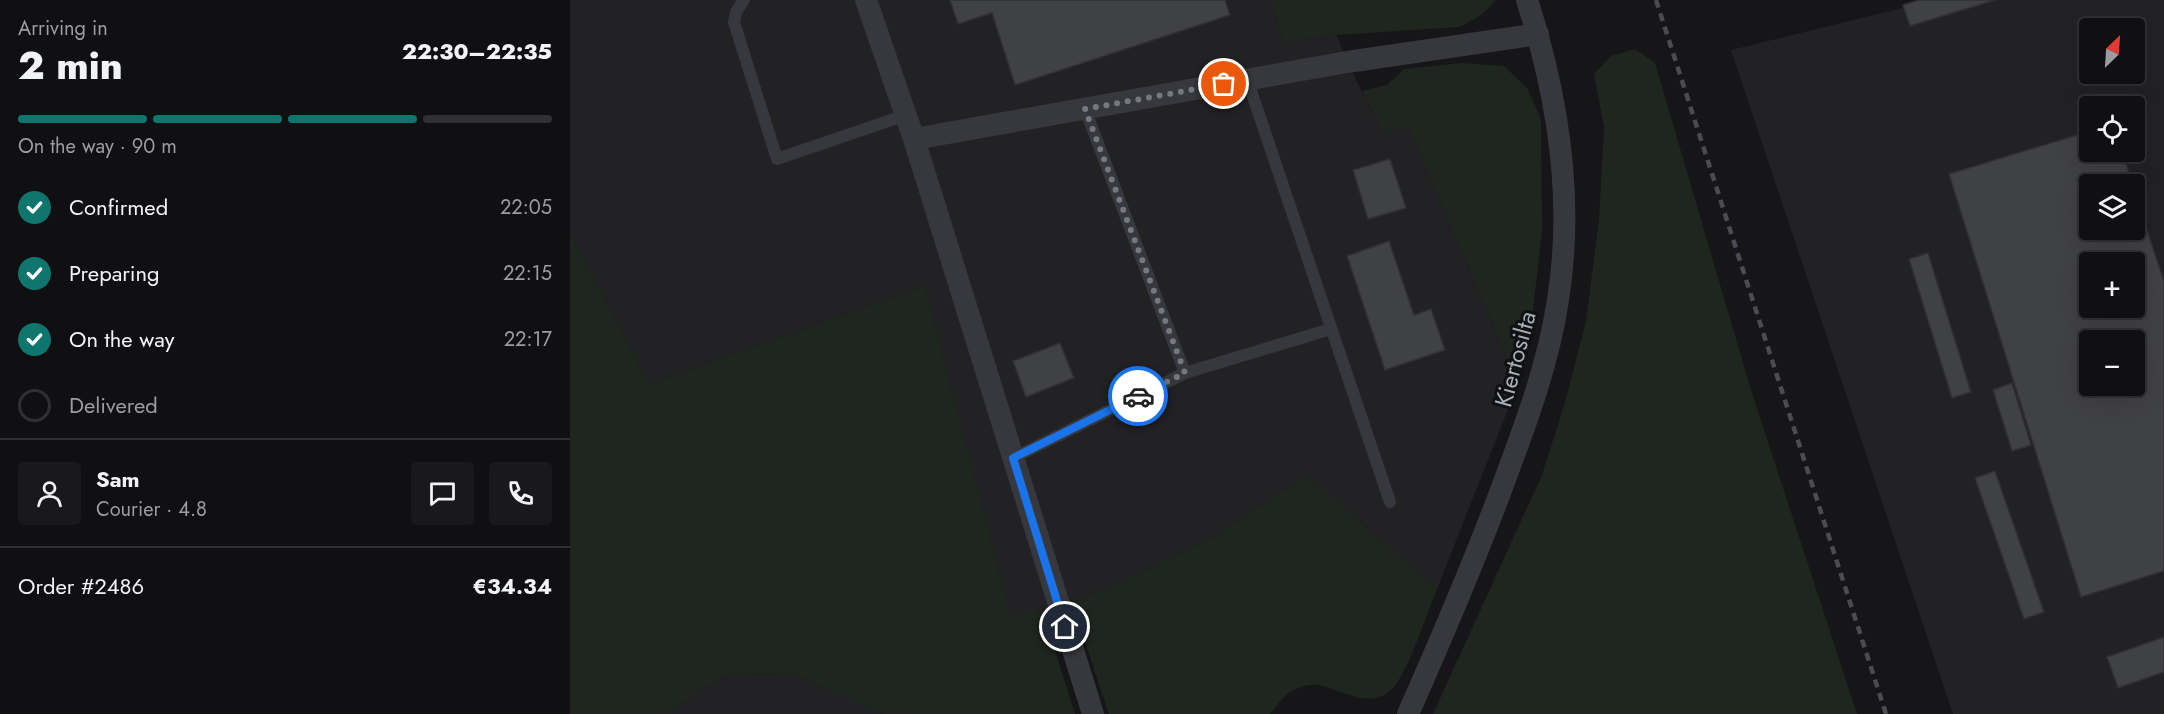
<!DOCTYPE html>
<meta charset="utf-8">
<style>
body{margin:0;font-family:Jost,sans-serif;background:#19191b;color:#f1f3f6;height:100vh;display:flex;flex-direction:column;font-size:22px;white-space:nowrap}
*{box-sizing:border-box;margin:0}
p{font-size:20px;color:#9c9d9f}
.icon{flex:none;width:33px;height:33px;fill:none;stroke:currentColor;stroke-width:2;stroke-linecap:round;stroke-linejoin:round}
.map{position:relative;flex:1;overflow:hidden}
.side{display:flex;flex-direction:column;background:#101012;width:570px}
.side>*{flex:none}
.needle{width:39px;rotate:25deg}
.tools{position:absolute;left:1509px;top:18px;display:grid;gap:12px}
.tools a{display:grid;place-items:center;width:66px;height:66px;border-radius:6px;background:#101012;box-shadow:0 6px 24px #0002,0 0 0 2px #303032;font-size:30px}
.pin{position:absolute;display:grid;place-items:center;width:51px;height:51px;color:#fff;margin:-26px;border:3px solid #fff;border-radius:50%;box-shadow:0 2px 6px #0007}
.courier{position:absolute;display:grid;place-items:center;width:60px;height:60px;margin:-30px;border:4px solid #1a73e8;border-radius:50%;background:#fff;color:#222;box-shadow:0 2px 8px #0007}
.headline em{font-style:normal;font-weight:800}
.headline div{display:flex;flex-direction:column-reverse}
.headline{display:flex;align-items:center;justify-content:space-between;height:102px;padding:0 18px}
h1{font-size:39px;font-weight:800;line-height:45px}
.bar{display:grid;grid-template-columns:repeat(4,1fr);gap:9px 6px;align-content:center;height:72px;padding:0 18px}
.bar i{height:8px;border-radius:4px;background:#303032}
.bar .current{background:#0f766e}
.bar p{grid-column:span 4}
.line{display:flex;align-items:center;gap:15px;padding:0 18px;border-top:2px solid #303032}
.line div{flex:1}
.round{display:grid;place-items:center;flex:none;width:63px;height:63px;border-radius:6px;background:#19191b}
ol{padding:0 18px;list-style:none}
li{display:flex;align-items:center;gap:18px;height:66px}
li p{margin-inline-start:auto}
li .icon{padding:6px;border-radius:50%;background:#0f766e;color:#fff;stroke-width:4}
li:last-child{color:#9c9d9f}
li i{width:33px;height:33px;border:3px solid #303032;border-radius:50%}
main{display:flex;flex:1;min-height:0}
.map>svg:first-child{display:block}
.built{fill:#222225;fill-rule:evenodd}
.green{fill:#1e261f}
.building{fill:#404145;stroke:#303034;stroke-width:1.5;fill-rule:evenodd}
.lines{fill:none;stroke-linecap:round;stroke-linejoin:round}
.lane{stroke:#37383d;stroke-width:12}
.street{stroke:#37383d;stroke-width:22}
.rail{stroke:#4a4c52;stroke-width:4.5;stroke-dasharray:8 6;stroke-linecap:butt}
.done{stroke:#757880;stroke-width:6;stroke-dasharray:0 10.8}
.route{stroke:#1a73e8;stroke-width:8}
.labels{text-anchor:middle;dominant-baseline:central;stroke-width:6;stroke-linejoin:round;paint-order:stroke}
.street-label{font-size:24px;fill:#a8adb8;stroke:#111113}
</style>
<main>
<section class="side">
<div class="headline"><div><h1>2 min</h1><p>Arriving in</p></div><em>22:30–22:35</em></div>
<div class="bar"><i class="current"></i><i class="current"></i><i class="current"></i><i></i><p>On the way · 90 m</p></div>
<ol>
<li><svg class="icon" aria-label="check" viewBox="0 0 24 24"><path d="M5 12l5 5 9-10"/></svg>Confirmed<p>22:05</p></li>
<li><svg class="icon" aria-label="check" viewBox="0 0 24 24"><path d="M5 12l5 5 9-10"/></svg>Preparing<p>22:15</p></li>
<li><svg class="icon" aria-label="check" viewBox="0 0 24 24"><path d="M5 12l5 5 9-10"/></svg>On the way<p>22:17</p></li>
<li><i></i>Delivered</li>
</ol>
<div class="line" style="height:108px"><a class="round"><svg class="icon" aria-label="person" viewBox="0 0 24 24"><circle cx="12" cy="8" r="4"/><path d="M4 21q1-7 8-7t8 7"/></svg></a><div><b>Sam</b><p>Courier · 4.8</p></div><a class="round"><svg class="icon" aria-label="chat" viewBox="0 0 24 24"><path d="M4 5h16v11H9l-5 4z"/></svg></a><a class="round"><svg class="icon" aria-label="phone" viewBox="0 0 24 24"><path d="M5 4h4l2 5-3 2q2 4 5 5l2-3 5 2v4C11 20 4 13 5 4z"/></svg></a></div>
<div class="line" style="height:78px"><div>Order #2486</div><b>€34.34</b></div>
</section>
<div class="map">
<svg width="1594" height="714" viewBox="0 0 1594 714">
<rect width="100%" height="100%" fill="#161618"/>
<!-- built -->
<path class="built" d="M 0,0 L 701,0 L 713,42 L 767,35 L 777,62 L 812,131 L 838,127 L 948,384 L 867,589 L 737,475 L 642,538 L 523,595 L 441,619 L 355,286 L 80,384 L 0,235 Z
M 1366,0 L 1594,0 L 1594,714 L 1383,714 L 1161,50 ZM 1520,28 L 1564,28 L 1564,74 L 1520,74 ZM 1520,106 L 1564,106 L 1564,152 L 1520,152 ZM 1520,184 L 1564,184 L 1564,230 L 1520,230 ZM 1520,262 L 1564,262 L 1564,308 L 1520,308 ZM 1520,340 L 1564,340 L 1564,386 L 1520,386 Z
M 225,674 L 315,714 L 100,714 L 100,711 L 156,675 Z"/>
<!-- green -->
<path class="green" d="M 701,0 L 925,0 L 925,2 L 910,16 L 889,27 L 767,35 L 713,42 Z
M 1065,49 L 1085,63 L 1181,390 L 1287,714 L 863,714 L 972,475 L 996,399 L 1016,321 L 1029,219 L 1034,127 L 1024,74 L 1041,56 Z
M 892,63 L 934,66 L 957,88 L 971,119 L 972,232 L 960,334 L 948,384 L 838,127 L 812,131 L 792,91 L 817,85 L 834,69 Z
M 0,235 L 80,384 L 355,286 L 441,618 L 472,609 L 505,714 L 314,714 L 225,674 L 156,675 L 100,711 L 100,714 L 0,714 Z
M 737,475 L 867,589 C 858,611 837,675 822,689 C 800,711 771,689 748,685 C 739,683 726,688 718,694 C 711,698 706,708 700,714 L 539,714 L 501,601 L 523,595 L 642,538 Z"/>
<!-- building -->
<path class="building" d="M 380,0 L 655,0 L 660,15 L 445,85 L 422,13 L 388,24 Z
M 1349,0 L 1425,0 L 1340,26 L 1333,5 Z
M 1520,131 L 1520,152 L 1552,152 L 1563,184 L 1520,184 L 1520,230 L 1564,230 L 1564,191 L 1594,281 L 1594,571 L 1511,597 L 1379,174 ZM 1520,262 L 1564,262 L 1564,308 L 1520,308 ZM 1520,340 L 1564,340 L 1564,386 L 1520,386 Z
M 820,159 L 836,208 L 798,219 L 783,170 Z
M 819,241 L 844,315 L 861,309 L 875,350 L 815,370 L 777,256 Z
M 1358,253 L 1401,392 L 1382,398 L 1339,259 Z
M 490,343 L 504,378 L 456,397 L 443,361 Z
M 1442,383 L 1461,445 L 1442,451 L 1423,390 Z
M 1425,471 L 1474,612 L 1454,619 L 1405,478 Z
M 1594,637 L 1594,672 L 1548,688 L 1537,657 Z"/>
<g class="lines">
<!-- lane -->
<path class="lane" d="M 174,0 L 166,12 L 164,22 L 207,159 L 336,115
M 677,79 L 820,502
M 515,109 L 615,373
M 443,458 L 615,373 L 761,329"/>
<!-- street -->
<path class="street" d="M 296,0 L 344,139 L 523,714
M 344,139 L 777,62 L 968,34
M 838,714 C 873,635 907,556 937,474 C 958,418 979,360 988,300 C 1004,200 988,96 957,0"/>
<!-- rail -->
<path class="rail" d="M 1086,0 L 1316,714"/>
</g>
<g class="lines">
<!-- done -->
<path class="done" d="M 568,396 L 615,373 L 515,109 L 654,84"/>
<!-- route -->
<path class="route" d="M 495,627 L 443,458 L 568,396"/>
</g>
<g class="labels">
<!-- street labels -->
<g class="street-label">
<text transform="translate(945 359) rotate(-75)">Kiertosilta</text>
</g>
</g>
</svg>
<div class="tools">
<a><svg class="needle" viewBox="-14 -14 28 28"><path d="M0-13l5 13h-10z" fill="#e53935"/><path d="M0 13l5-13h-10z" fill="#9c9d9f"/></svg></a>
<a><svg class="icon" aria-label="locate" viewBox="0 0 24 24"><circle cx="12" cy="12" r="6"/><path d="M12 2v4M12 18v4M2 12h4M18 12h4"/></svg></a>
<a><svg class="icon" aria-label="layers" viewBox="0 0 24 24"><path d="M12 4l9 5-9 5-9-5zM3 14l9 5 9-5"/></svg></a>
<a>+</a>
<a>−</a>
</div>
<div class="pin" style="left:654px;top:84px;background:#ea580c"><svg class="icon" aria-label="bag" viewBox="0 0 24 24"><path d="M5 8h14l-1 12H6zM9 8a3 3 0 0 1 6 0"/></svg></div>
<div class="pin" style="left:495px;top:627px;background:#1f2937"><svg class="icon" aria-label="home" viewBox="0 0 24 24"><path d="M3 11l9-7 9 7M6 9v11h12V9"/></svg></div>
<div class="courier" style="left:568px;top:396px"><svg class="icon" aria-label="car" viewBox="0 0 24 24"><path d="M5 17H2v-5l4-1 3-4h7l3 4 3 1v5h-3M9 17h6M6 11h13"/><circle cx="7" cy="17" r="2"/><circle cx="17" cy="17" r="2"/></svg></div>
</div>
</main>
